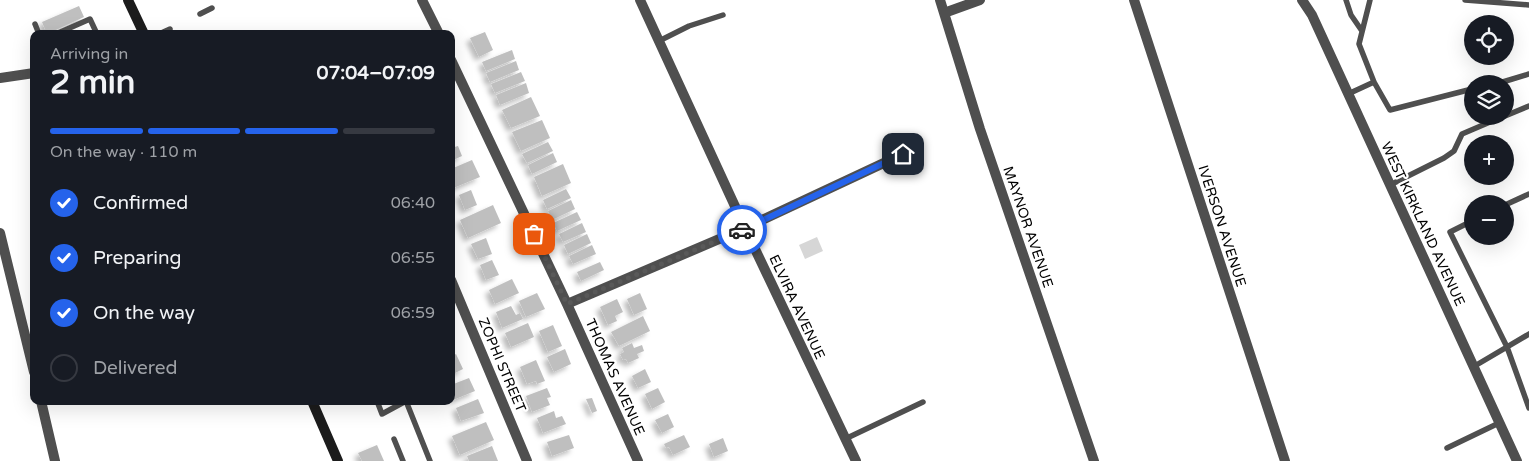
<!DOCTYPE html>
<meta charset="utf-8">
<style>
body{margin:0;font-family:"Varela Round",sans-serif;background:#242831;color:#f1f3f6;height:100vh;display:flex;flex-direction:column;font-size:19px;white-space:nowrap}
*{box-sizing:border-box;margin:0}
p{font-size:16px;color:#9ea1a6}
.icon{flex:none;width:28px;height:28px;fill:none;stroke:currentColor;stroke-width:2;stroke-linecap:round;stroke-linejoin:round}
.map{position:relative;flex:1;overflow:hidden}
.sheet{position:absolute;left:30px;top:30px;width:425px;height:375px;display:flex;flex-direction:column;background:#171b24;border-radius:10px;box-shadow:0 5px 20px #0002}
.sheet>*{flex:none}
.controls{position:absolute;left:1464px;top:15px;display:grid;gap:10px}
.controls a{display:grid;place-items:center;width:50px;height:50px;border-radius:50%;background:#171b24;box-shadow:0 5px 20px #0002;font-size:25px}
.pin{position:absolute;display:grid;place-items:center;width:42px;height:42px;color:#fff;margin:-21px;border-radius:10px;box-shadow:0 2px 8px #0006}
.courier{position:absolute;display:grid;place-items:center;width:50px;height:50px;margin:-25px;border:4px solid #2563eb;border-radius:50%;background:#fff;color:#222;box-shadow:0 1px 6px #0007}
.head em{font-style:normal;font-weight:800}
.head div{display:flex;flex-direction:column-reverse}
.head{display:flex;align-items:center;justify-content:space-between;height:85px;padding:0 20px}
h1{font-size:32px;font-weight:800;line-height:38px}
.bar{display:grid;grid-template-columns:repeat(4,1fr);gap:8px 5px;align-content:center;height:60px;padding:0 20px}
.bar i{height:6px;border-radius:4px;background:#363941}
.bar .current{background:#2563eb}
.bar p{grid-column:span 4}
ol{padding:0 20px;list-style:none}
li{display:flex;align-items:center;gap:15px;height:55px}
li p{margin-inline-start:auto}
li .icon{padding:5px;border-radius:50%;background:#2563eb;color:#fff;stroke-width:4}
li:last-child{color:#9ea1a6}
li i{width:28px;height:28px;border:2px solid #363941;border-radius:50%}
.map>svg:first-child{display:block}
.green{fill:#d6d6d6}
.building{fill:#bfbfbf;filter:url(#shadow)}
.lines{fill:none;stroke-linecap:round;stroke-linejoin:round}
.service{stroke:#4f4f4f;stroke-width:5.5}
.minor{stroke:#4f4f4f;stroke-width:10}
.secondary{stroke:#1c1c1c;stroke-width:10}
.done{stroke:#595959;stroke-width:5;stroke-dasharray:0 9}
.route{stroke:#2563eb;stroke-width:6}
.labels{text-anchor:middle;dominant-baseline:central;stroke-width:4.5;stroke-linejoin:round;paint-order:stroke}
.street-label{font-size:14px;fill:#000;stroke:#fff}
</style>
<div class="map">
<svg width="1529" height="461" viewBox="0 0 1529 461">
<defs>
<filter id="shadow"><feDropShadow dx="-4" dy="4" stdDeviation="2.5" flood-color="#0004"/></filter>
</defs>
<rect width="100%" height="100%" fill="#fff"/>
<!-- green -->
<path class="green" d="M 817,237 L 823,251 L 805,259 L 799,245 Z"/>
<!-- building -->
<path class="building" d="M 79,6 L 84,17 L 47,34 L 42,22 Z
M 485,32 L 493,50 L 479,57 L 470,38 Z
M 512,50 L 515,59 L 486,71 L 482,62 Z
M 516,61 L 519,70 L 490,82 L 486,73 Z
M 521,72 L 525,81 L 495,93 L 491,84 Z
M 526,83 L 529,93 L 500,105 L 496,95 Z
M 531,97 L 540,116 L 511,128 L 502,110 Z
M 542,120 L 550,138 L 521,151 L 512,132 Z
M 548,142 L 553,151 L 527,163 L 522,154 Z
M 458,146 L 462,156 L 451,161 L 451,148 Z
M 553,153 L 557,162 L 532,174 L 528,165 Z
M 472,160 L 480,177 L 451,189 L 451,169 Z
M 563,164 L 571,183 L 542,196 L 534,177 Z
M 566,189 L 571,198 L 547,209 L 543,200 Z
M 471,190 L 477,205 L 465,210 L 459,195 Z
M 571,200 L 575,209 L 552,220 L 548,211 Z
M 493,205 L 501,223 L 468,238 L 460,220 Z
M 577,212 L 581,220 L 557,231 L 553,223 Z
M 582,223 L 586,232 L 563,242 L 559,234 Z
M 587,234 L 591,243 L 568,254 L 564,245 Z
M 486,238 L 492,254 L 478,259 L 471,244 Z
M 592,245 L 596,254 L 573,264 L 569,256 Z
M 492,260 L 499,275 L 486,280 L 480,265 Z
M 600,262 L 604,270 L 581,281 L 577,272 Z
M 512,279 L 519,293 L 495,304 L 489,290 Z
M 537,293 L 545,309 L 526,317 L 519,301 Z
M 640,293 L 647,309 L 634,315 L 627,299 Z
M 617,299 L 623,312 L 615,316 L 617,321 L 608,325 L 600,307 Z
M 511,306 L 516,315 L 520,313 L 523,319 L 502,328 L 496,312 Z
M 643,316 L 650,331 L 619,346 L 611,332 Z
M 528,323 L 534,337 L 511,347 L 505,333 Z
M 553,325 L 562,346 L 548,352 L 539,331 Z
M 632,343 L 634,348 L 642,345 L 644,351 L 637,354 L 639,358 L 628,363 L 626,359 L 623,360 L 620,354 L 624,352 L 622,348 Z
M 565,349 L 571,364 L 554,372 L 547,357 Z
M 456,354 L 463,369 L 451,375 L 451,357 Z
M 536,360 L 545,381 L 537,384 L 536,381 L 527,384 L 520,367 Z
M 645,369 L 651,382 L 638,388 L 632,376 Z
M 469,378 L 475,391 L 453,400 L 451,385 Z
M 547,388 L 551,397 L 547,398 L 550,405 L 532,412 L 526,396 Z
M 658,388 L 665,402 L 652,409 L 645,394 Z
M 592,398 L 597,411 L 592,413 L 586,399 Z
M 478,399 L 484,413 L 461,421 L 456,408 Z
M 554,411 L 556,418 L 562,416 L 566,424 L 543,433 L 537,418 Z
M 668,414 L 674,427 L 662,433 L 655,420 Z
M 486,422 L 494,440 L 460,455 L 452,436 Z
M 569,435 L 574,448 L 552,456 L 547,442 Z
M 684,435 L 690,447 L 673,455 L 669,447 L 666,448 L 664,444 Z
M 723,438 L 728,451 L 714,457 L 709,444 Z
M 377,445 L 384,461 L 362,461 L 358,453 Z
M 492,446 L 498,461 L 469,461 L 467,456 Z"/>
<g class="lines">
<!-- service -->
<path class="service" d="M 1346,0 L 1351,15 L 1362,31
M 1370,0 L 1359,44 L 1374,82 L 1390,110 L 1472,89
M 1465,0 L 1529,5
M 200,14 L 212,8
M 35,24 L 39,34
M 56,34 L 90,19 L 97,34
M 159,34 L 170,29
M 659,41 L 689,26 L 723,15
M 1496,84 L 1529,74
M 1348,94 L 1374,82
M 1505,116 L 1529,106
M 1390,185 L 1444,158 L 1454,151 L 1462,134 L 1504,116
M 1505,205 L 1529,194
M 1472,221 L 1450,232 L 1507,347 L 1529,408
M 1473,367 L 1529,334
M 377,401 L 382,414 L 406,401
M 406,401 L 430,461
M 394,439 L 403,461
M 845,439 L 923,402
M 1447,448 L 1499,423"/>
<!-- minor -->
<path class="minor" d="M 422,0 L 439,34
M 640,0 L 745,228 L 856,461
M 940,0 L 980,129 L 1094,461
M 1134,0 L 1285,461
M 1302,0 L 1312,15 L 1517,461
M 944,13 L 980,0
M 451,60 L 567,304 L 638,461
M 0,78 L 34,73
M 0,233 L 34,372
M 451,280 L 527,461
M 567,304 L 745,228 L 903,154
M 41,401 L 55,461"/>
<!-- secondary -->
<path class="secondary" d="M 128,0 L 144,34
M 312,401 L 338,461"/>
</g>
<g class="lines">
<!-- done -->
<path class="done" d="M 534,234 L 567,304 L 742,230"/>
<!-- route -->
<path class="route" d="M 742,230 L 903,154"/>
</g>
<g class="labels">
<!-- street labels -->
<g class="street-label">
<text transform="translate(1423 224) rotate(65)">WEST KIRKLAND AVENUE</text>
<text transform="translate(1222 226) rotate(72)">IVERSON AVENUE</text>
<text transform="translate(1028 227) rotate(71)">MAYNOR AVENUE</text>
<text transform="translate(797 307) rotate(65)">ELVIRA AVENUE</text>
<text transform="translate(502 365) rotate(67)">ZOPHI STREET</text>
<text transform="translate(615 377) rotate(66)">THOMAS AVENUE</text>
</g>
</g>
</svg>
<div class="controls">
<a><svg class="icon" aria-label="locate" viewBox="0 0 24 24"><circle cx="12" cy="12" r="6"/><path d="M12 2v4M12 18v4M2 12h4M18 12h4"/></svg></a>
<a><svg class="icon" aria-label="layers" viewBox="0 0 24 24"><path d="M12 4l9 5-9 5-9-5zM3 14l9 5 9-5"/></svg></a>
<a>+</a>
<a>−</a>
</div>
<div class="pin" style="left:534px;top:234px;background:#ea580c"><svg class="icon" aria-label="bag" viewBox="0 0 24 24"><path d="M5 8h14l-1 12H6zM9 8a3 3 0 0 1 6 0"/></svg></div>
<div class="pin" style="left:903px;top:154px;background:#1f2937"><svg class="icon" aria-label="home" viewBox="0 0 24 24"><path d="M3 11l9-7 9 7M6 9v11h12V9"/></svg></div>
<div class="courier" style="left:742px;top:230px"><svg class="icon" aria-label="car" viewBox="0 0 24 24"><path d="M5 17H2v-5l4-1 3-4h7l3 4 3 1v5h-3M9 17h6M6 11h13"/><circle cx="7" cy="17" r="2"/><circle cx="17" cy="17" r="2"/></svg></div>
<section class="sheet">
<div class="head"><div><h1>2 min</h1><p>Arriving in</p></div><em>07:04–07:09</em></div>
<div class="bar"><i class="current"></i><i class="current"></i><i class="current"></i><i></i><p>On the way · 110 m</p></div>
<ol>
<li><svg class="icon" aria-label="check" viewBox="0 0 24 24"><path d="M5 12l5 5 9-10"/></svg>Confirmed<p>06:40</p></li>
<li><svg class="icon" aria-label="check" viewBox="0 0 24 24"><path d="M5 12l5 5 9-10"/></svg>Preparing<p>06:55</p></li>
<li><svg class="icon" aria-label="check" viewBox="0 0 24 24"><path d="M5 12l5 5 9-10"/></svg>On the way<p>06:59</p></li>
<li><i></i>Delivered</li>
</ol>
</section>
</div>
